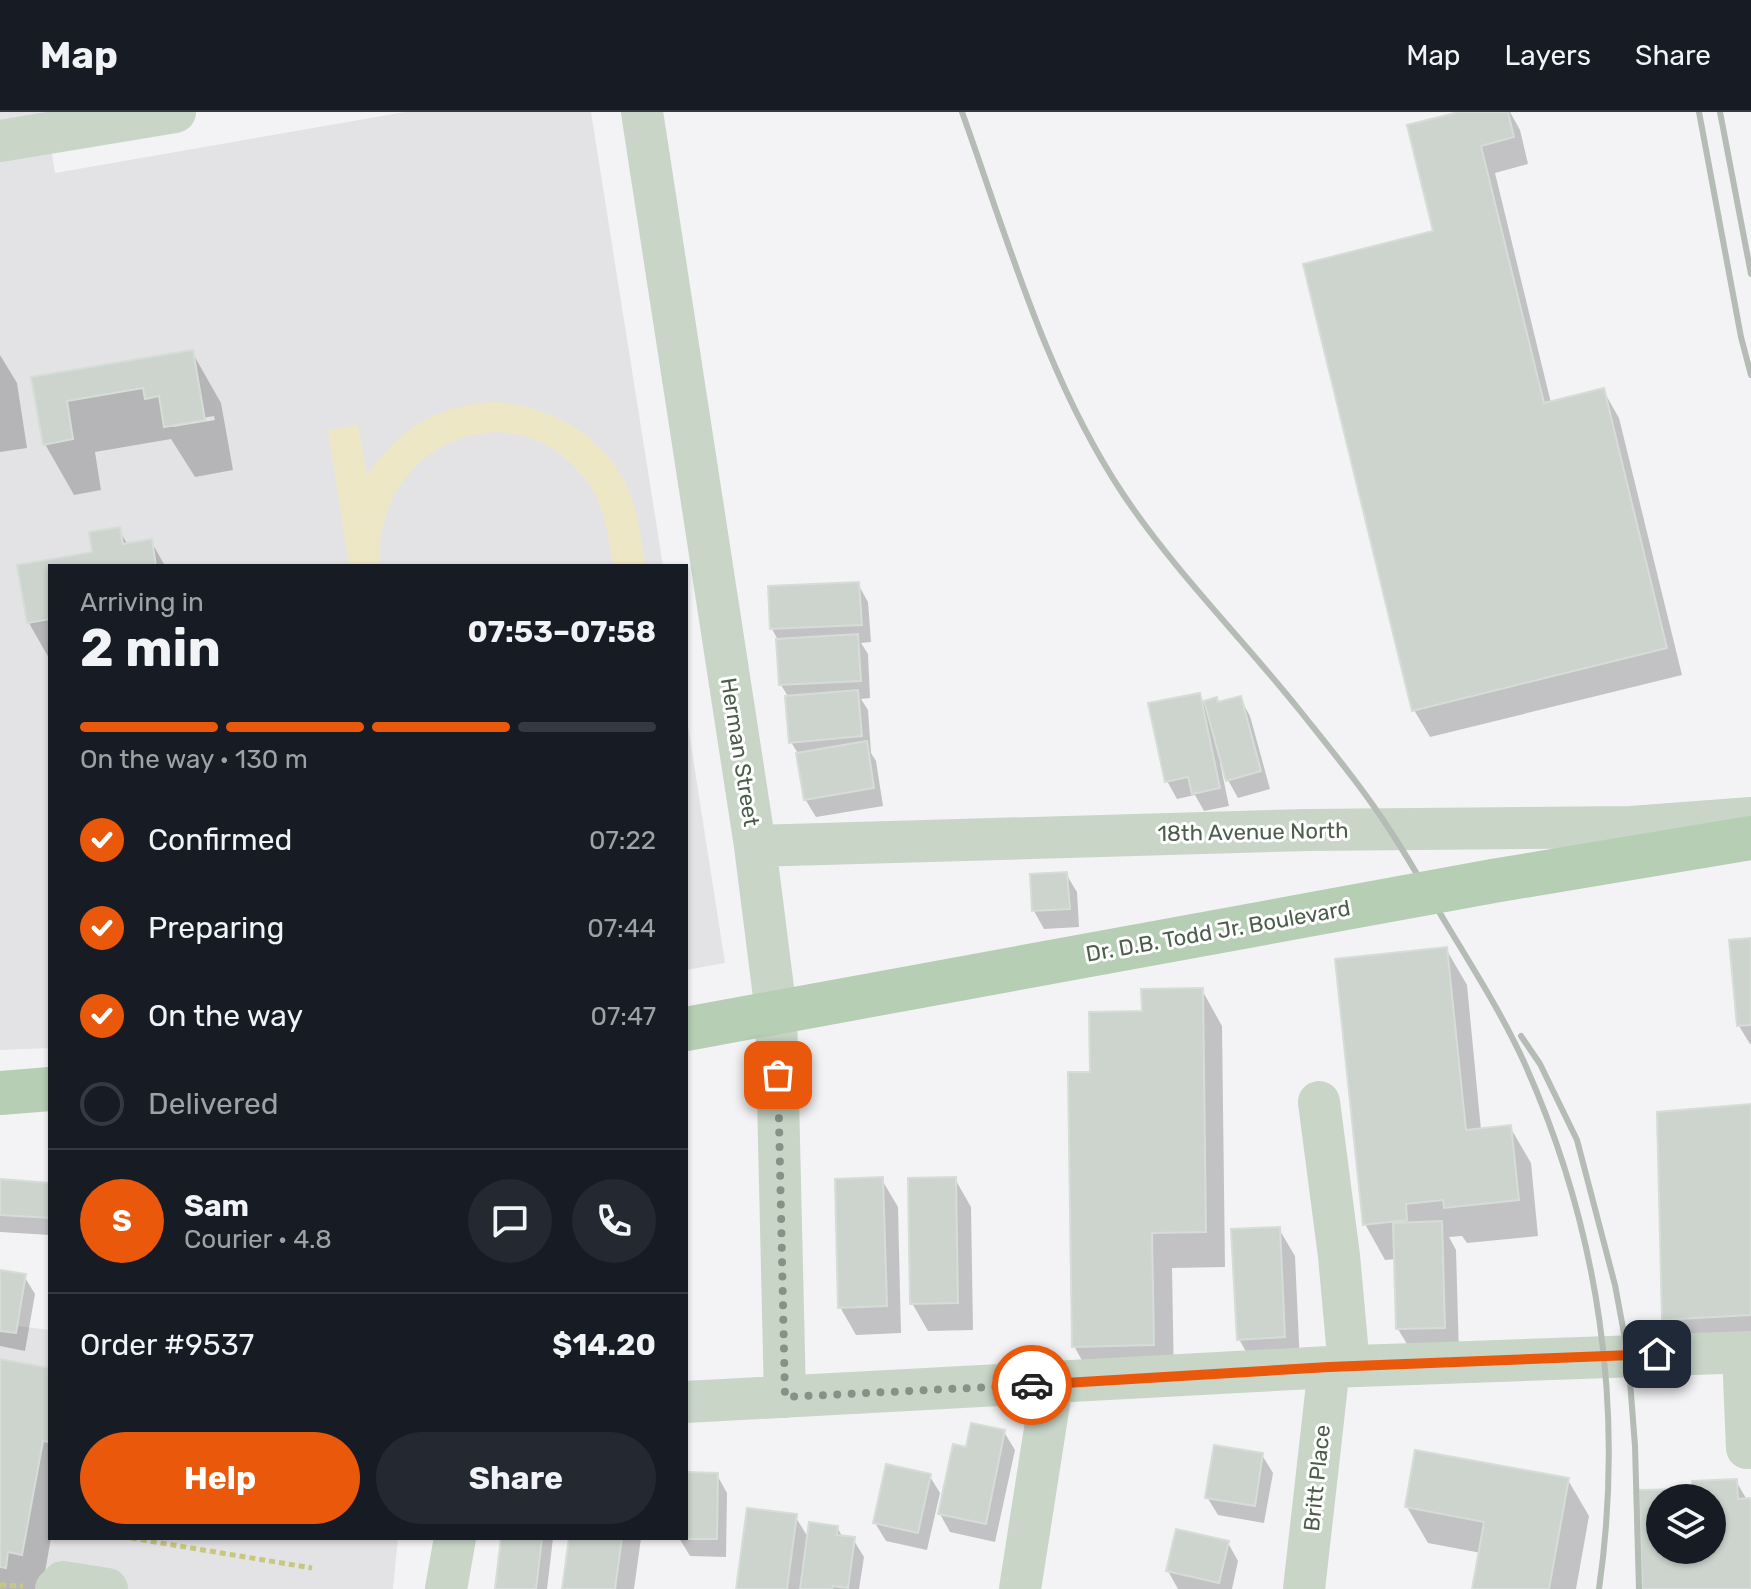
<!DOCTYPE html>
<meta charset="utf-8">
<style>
body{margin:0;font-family:Rubik,sans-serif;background:#242831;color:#f1f3f6;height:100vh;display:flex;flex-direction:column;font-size:30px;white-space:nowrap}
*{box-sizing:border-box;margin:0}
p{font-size:26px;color:#9ea1a6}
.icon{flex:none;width:44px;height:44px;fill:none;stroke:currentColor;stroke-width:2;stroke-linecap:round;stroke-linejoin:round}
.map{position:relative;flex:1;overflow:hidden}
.panel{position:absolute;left:48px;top:452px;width:640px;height:976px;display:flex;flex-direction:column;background:#171b24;border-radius:0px;box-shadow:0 2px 6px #0004}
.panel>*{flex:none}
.fabs{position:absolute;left:1646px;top:1372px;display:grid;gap:16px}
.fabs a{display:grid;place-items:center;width:80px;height:80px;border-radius:50%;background:#171b24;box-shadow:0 2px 6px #0004;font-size:40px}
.pin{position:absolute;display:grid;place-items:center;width:68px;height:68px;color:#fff;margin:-34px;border-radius:16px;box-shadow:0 4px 12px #0006}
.courier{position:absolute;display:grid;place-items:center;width:80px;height:80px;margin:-40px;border:6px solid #ea580c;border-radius:50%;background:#fff;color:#222;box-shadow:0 2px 10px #0007}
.head em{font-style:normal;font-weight:700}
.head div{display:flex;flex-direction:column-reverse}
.head{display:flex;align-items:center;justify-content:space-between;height:136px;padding:0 32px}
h1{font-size:52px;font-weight:700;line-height:60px}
.bar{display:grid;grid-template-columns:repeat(4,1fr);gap:12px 8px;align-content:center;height:96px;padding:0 32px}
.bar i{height:10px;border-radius:6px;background:#363941}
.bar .on{background:#ea580c}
.bar p{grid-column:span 4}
.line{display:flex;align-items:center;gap:20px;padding:0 32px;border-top:2px solid #363941}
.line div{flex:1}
.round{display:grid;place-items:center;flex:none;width:84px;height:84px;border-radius:42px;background:#242831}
ol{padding:0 32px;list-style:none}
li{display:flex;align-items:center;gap:24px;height:88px}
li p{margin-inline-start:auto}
li .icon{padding:8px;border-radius:50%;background:#ea580c;color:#fff;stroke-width:4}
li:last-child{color:#9ea1a6}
li i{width:44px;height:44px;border:4px solid #363941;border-radius:50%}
.action{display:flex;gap:16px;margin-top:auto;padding:16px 32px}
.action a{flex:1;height:92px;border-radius:48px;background:#ea580c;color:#fff;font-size:32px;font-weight:700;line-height:92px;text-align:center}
.action a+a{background:#242831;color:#f1f3f6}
header{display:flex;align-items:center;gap:48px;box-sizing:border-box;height:112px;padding:0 40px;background:#171b24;border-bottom:2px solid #363941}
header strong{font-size:38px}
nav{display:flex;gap:44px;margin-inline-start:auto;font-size:28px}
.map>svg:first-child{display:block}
.education{fill:#e3e3e5}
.green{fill:#ede7c5}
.shadow{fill:#0003;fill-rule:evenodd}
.building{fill:#cdd4cd;stroke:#d6dcd8;stroke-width:2;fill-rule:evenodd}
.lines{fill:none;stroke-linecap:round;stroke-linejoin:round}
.path{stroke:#c8c780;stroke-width:5;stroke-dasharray:6 4;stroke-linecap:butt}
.minor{stroke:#c8d5c7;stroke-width:42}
.major{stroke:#b5ceb4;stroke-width:44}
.rail{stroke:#b5bbb5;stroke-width:6}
.major-bridge{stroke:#b5ceb4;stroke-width:44}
.done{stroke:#869286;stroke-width:8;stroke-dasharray:0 14.4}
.route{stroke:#ea580c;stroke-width:10}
.labels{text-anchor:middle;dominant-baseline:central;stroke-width:6;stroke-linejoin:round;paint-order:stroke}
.street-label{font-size:22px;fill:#4c5e4b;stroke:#fff}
</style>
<header>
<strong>Map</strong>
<nav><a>Map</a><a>Layers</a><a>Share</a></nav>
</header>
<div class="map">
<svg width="1751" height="1477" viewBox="0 0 1751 1477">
<rect width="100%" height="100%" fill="#f3f2f4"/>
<!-- education -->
<path class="education" d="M 0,0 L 45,0 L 55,61 L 405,0 L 591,0 L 663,454 L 50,454 L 50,936 L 0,938 Z
M 686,601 L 725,851 L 686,858 Z
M 0,1212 L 50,1218 L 50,1426 L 398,1426 L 393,1477 L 0,1477 Z"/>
<!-- green -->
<path class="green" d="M 494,290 C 557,294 615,330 634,393 C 640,413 642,434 645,454 L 613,454 C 608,424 605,393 586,368 C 513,270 371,335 380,454 L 349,454 L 328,318 L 358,313 L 367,364 C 399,316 437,294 494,290 Z"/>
<!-- shadow -->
<path class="shadow" d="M 1467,0 L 1510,0 L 1520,18 L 1528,52 L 1495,61 L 1551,291 L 1603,278 L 1619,306 L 1682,563 L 1430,625 L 1414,598 L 1436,121 Z
M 192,240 L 221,291 L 233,358 L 195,365 L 171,327 L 95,340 L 101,378 L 74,383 L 45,332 L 34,267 ZM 214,304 L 215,308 L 173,315 L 173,311 Z
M 0,243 L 17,271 L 27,336 L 0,340 Z
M 119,418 L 128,433 L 151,429 L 165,454 L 50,454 L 50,548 L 29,511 L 19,454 L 94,441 Z
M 858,472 L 868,490 L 871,530 L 861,531 L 868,542 L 870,586 L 861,587 L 868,598 L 871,641 L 876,649 L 883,694 L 816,705 L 805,687 L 799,643 L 791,630 L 789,586 L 781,573 L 778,528 L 772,517 Z
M 1199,583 L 1203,591 L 1216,587 L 1219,592 L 1240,586 L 1250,604 L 1270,677 L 1238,686 L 1228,668 L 1223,650 L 1220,651 L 1229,694 L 1204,699 L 1195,683 L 1177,687 L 1167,669 Z
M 1066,762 L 1077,780 L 1079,815 L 1044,817 L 1034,799 Z
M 1751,828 L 1751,932 L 1750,932 L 1739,914 Z
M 1446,837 L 1467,873 L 1481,1018 L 1510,1015 L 1531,1051 L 1538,1124 L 1467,1131 L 1462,1124 L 1449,1125 L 1456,1138 L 1459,1243 L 1414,1244 L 1398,1217 L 1396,1147 L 1385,1148 L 1365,1112 Z
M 1202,878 L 1222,914 L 1225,1155 L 1172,1156 L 1174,1269 L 1094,1270 L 1074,1234 L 1144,901 Z
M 1751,994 L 1751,1230 L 1680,1234 L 1664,1207 Z
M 955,1067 L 971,1095 L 973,1218 L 928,1219 L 912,1191 Z
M 882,1068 L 898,1095 L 901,1221 L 856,1223 L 840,1195 Z
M 0,1069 L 50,1073 L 50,1123 L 0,1120 Z
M 1279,1117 L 1295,1144 L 1300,1252 L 1254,1254 L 1239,1227 Z
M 0,1160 L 24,1164 L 35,1182 L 25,1239 L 0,1234 Z
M 0,1249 L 50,1258 L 51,1426 L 42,1477 L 0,1477 Z
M 1004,1320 L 1015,1338 L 995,1430 L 950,1420 L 940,1402 L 967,1337 Z
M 1262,1343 L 1273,1361 L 1264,1411 L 1218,1403 L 1207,1385 Z
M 686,1362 L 717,1363 L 727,1381 L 726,1445 L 690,1444 L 679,1426 L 686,1426 Z
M 929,1363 L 940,1381 L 927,1438 L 886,1429 L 875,1411 Z
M 1568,1368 L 1589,1404 L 1576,1477 L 1474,1477 L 1481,1441 L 1428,1431 L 1407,1395 Z
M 1736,1369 L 1747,1388 L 1751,1388 L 1751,1477 L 1644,1477 L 1641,1380 L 1694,1378 ZM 1660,1386 L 1712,1386 L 1712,1438 L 1660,1438 Z
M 795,1404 L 809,1427 L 837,1415 L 843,1426 L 853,1427 L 864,1445 L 859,1477 L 738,1477 Z
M 503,1426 L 553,1426 L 547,1477 L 497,1477 Z
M 571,1426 L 641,1426 L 634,1477 L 564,1477 Z
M 1228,1431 L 1238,1449 L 1232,1477 L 1178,1477 L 1168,1459 Z"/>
<!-- building -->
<path class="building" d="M 1459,0 L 1508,0 L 1514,25 L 1481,34 L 1544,291 L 1604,276 L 1667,536 L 1412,599 L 1303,152 L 1433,119 L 1407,13 Z
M 193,238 L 205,308 L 164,315 L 159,284 L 145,287 L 143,276 L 67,289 L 73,327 L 43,333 L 31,265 Z
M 120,415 L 123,432 L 152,427 L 156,454 L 50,454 L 50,507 L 27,511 L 17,453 L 92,440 L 89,420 Z
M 859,470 L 862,513 L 770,517 L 768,474 Z
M 858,522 L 861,569 L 779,573 L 776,527 Z
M 858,578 L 862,624 L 789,631 L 785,584 Z
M 1200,581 L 1220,676 L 1192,682 L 1188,665 L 1165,670 L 1148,591 Z
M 1241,584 L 1261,659 L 1226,669 L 1204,589 L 1217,585 L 1218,590 Z
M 867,629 L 874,676 L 804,688 L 796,641 Z
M 1067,760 L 1070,797 L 1032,799 L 1030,762 Z
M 1751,826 L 1751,913 L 1737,914 L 1729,828 Z
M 1447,835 L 1466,1018 L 1511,1013 L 1519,1088 L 1444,1096 L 1443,1088 L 1406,1092 L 1407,1108 L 1363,1113 L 1335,847 Z
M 1203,876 L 1206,1120 L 1152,1121 L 1154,1233 L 1072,1235 L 1068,960 L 1090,960 L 1089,900 L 1142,899 L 1141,877 Z
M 1751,992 L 1751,1203 L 1662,1208 L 1657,1000 Z
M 883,1065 L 887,1194 L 838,1196 L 835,1067 Z
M 956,1065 L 958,1191 L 910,1192 L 908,1066 Z
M 0,1067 L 50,1071 L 50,1106 L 0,1103 Z
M 1442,1109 L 1445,1216 L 1396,1217 L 1393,1111 Z
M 1280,1115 L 1285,1225 L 1237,1228 L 1231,1117 Z
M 0,1158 L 26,1162 L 16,1221 L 0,1219 Z
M 0,1247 L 50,1256 L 50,1330 L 43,1329 L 22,1443 L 8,1440 L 6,1456 L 0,1455 Z
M 971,1311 L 1005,1318 L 986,1412 L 938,1402 L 953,1332 L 966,1335 Z
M 1214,1333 L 1263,1341 L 1255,1394 L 1205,1386 Z
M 1415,1338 L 1569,1366 L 1549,1477 L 1472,1477 L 1484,1410 L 1405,1395 Z
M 886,1352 L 931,1362 L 918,1421 L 873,1411 Z
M 686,1360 L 718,1361 L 717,1427 L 677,1427 L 686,1426 Z
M 1737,1367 L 1738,1387 L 1751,1386 L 1751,1477 L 1642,1477 L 1639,1378 L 1692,1377 L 1692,1369 ZM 1660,1386 L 1712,1386 L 1712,1438 L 1660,1438 Z
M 747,1396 L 797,1402 L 787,1477 L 736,1477 Z
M 809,1410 L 838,1414 L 837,1423 L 855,1425 L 848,1476 L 833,1474 L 832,1477 L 800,1477 Z
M 1176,1417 L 1229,1429 L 1219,1471 L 1166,1459 Z
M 501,1426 L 542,1426 L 536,1477 L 495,1477 Z
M 569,1426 L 622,1426 L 615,1477 L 562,1477 Z"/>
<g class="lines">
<!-- path -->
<path class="path" d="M 131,1426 L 312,1456
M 0,1473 L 23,1474"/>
<!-- minor -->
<path class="minor" d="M 642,0 L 755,734 L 776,900 L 785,1285
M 0,29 L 175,0
M 755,734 L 1307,718 L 1631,715 L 1751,706
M 1319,990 L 1339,1144 L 1349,1254
M 1743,1241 L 1747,1336 L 1751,1336
M 686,1290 L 1329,1255 L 1751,1240
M 56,1477 L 63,1470 L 107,1477
M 446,1477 L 455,1426
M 1020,1477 L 1052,1272
M 1304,1477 L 1329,1255"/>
<!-- major -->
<path class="major" d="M 0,981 L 50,977"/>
<!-- rail -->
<path class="rail" d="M 962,0 C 1008,128 1047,268 1123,382 C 1175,460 1243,527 1301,600 C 1332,639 1365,679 1391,720 C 1411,750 1428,782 1447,813 C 1474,858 1502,902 1524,950 C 1599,1117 1625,1296 1599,1477
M 1699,0 L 1741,225 L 1751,263
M 1720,0 L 1751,162
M 1521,924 L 1540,952 L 1577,1028 L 1615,1173 L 1628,1243 L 1635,1334 L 1639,1477"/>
<!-- major-bridge -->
<path class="major-bridge" d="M 686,917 L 1493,769 L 1751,726"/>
</g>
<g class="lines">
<!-- done -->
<path class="done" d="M 778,963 L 785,1285 L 1032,1273"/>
<!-- route -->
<path class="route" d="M 1032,1273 L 1329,1255 L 1657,1242"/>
</g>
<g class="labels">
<!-- street labels -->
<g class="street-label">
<text transform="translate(740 640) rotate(81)">Herman Street</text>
<text transform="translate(1253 720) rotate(-1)">18th Avenue North</text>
<text transform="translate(1218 819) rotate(-10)">Dr. D.B. Todd Jr. Boulevard</text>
<text transform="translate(1317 1366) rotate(-84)">Britt Place</text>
</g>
</g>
</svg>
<div class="fabs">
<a><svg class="icon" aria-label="layers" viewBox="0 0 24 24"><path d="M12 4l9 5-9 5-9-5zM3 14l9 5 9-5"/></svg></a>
</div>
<div class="pin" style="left:778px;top:963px;background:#ea580c"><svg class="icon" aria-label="bag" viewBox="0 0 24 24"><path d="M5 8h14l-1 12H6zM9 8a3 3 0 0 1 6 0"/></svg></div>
<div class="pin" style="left:1657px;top:1242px;background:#1f2937"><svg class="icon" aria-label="home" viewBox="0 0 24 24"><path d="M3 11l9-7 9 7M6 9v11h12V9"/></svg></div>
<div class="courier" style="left:1032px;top:1273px"><svg class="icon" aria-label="car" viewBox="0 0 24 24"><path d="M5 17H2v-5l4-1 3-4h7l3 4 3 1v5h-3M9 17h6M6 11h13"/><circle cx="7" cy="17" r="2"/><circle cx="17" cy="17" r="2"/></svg></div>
<section class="panel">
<div class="head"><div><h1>2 min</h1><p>Arriving in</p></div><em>07:53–07:58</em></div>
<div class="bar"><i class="on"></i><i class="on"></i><i class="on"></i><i></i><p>On the way · 130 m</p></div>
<ol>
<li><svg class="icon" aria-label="check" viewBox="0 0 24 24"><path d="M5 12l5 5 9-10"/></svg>Confirmed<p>07:22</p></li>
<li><svg class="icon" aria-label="check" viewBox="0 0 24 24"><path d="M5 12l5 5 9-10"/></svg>Preparing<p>07:44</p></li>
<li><svg class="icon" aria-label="check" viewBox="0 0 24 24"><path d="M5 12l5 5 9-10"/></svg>On the way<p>07:47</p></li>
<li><i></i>Delivered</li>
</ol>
<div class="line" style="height:144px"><b class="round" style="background:#ea580c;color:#fff">S</b><div><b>Sam</b><p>Courier · 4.8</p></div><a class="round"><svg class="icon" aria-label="chat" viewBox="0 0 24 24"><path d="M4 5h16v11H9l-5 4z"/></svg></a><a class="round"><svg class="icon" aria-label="phone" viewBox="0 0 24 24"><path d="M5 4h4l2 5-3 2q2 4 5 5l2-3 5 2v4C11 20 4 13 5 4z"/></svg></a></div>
<div class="line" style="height:104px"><div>Order #9537</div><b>$14.20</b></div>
<div class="action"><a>Help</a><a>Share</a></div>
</section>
</div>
